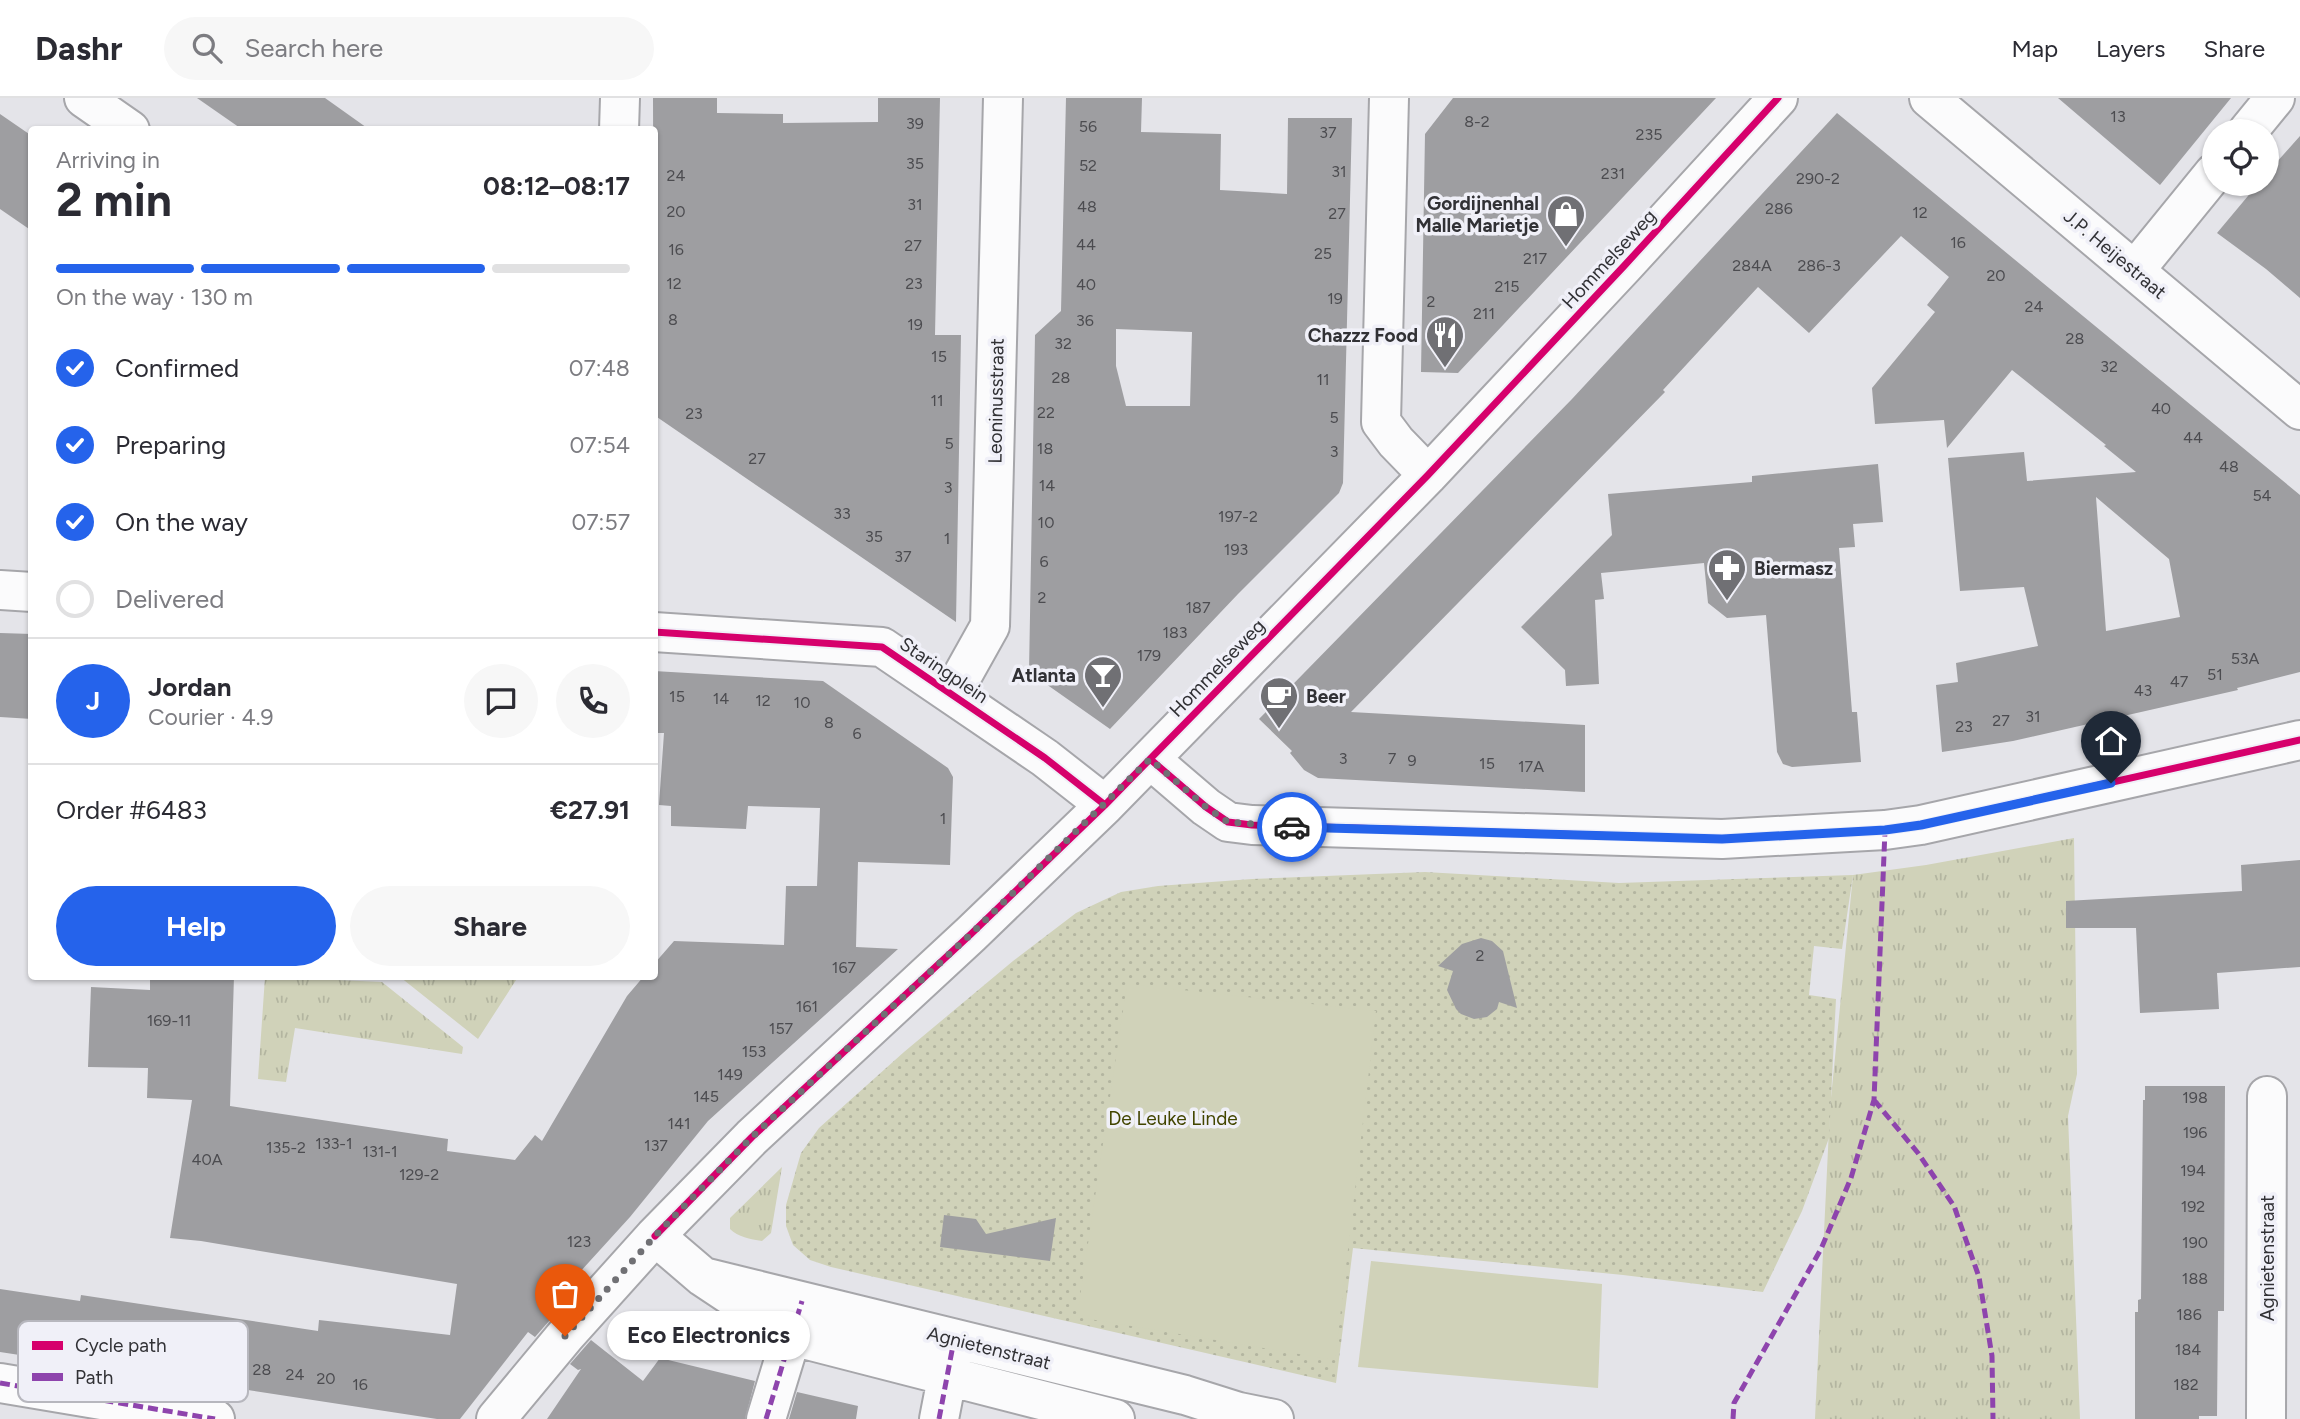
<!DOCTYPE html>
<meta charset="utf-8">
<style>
body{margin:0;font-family:Figtree,sans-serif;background:#f7f7f7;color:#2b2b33;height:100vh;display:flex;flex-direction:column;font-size:26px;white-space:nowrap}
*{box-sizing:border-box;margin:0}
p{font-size:23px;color:#7c7c81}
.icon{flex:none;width:38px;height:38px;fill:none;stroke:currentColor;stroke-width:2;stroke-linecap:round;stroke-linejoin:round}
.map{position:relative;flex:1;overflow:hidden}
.drawer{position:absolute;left:28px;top:28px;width:630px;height:854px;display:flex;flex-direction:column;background:#fff;border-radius:7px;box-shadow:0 2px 5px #0004}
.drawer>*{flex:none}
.buttons{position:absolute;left:2202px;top:21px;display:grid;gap:14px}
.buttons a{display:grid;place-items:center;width:77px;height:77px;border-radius:50%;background:#fff;box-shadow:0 2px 5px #0004;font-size:35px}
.pin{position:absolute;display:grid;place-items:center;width:60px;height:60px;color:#fff;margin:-72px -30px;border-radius:50% 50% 50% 0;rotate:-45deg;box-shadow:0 0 7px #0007}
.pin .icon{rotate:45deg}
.courier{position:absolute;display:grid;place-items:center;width:70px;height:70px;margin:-35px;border:5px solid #2563eb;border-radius:50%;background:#fff;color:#222;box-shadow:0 2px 9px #0007}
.bubble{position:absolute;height:49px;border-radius:24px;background:#fff;box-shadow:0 2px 5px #0004;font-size:23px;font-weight:700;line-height:49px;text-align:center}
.headline em{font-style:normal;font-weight:700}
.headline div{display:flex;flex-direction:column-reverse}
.headline{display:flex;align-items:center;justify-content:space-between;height:119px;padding:0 28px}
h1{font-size:46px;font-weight:700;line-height:52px}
.bar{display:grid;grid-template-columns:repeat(4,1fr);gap:10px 7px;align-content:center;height:84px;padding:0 28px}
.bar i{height:9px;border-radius:5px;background:#e1e1e2}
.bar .active{background:#2563eb}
.bar p{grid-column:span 4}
.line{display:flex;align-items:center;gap:18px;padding:0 28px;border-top:2px solid #e1e1e2}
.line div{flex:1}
.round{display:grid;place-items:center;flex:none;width:74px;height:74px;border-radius:37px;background:#f7f7f7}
ol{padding:0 28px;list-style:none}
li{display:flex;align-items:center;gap:21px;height:77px}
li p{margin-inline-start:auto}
li .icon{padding:7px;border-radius:50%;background:#2563eb;color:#fff;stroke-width:4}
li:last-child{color:#7c7c81}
li i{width:38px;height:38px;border:4px solid #e1e1e2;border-radius:50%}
.primary-button{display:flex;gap:14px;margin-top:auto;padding:14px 28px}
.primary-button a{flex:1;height:80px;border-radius:42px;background:#2563eb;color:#fff;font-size:28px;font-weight:700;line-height:80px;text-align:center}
.primary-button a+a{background:#f7f7f7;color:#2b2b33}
header{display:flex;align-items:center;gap:42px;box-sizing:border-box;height:98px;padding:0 35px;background:#fff;border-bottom:2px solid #e1e1e2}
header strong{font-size:33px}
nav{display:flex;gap:38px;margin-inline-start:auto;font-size:24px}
.search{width:490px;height:63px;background:#f7f7f7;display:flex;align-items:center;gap:18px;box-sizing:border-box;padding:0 24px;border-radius:38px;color:#7c7c81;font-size:26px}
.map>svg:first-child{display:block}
.grass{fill:url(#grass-tufts)}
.park{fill:url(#park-dots)}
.pitch{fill:#d0d2b9}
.building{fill:#9e9ea1;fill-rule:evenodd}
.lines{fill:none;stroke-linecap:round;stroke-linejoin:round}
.minor-casing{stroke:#a6a6aa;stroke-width:42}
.minor{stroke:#fbfbfc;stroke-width:38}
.quiet{stroke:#8e44ad;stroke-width:5;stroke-dasharray:10 5;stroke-linecap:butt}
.cycleway-casing{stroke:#f0f0f8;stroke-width:11}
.cycleway{stroke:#d6006c;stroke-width:7}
.done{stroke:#707074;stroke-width:7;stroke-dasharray:0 12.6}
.route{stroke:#2563eb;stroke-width:9}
.labels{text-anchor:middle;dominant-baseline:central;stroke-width:7;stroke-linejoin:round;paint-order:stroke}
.number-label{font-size:16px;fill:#4c4c50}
.poi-label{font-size:19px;font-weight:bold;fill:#313135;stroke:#f0f0f8;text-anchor:end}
.street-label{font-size:19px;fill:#313135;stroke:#f0f0f8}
.park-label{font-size:19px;fill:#424500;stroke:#f0f0f8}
.key{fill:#f0f0f8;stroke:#b7b7be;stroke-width:2}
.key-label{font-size:19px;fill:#313135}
</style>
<header>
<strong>Dashr</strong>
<div class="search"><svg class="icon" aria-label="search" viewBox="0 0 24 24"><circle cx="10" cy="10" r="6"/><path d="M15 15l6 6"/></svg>Search here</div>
<nav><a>Map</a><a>Layers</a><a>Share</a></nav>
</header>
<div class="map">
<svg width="2300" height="1321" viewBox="0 0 2300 1321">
<defs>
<pattern id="grass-tufts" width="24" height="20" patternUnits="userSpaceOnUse" patternTransform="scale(1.75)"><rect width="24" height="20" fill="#d0d2b9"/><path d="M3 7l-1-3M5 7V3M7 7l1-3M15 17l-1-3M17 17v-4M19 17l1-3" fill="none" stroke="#b3b5a0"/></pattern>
<pattern id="park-dots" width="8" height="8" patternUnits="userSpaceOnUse" patternTransform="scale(1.75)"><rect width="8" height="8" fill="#d0d2b9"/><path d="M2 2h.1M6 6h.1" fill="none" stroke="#b3b5a0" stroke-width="1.8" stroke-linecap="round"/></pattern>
</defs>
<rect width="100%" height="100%" fill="#e4e4e9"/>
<!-- grass -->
<path class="grass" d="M 2074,740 L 2077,976 L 2068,1018 L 2080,1321 L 1815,1321 L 1830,1010 L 1853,777 L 1926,767 Z
M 337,878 L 337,882 L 382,884 L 463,949 L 462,956 L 295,930 L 286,984 L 258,981 L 265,879 Z
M 400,879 L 518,879 L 478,941 Z
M 782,1069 L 771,1135 L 762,1143 C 750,1141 738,1139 730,1131 L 730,1120 Z"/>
<!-- park -->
<path class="park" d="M 1425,774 L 1619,785 L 1853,777 L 1842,851 L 1814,848 L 1809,897 L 1836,901 L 1829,1040 L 1802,1113 L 1763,1194 L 1623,1177 L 1353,1150 L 1336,1285 L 831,1169 L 810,1162 L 793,1147 L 786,1128 L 786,1107 L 801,1055 L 819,1030 L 904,954 L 1013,863 L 1076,815 L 1121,794 L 1158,788 L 1252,781 Z"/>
<!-- pitch -->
<path class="pitch" d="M 1127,886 L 1376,913 L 1335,1262 L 1077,1219 Z
M 1371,1163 L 1602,1186 L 1598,1290 L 1358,1269 Z"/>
<!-- building -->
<path class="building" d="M 197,0 L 325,0 L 370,32 L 243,32 Z
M 653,0 L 717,0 L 717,15 L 783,16 L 783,25 L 878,24 L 878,0 L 940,0 L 935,237 L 961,237 L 956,524 L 654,317 Z
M 1066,0 L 1142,0 L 1141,34 L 1221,36 L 1220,92 L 1287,96 L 1288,20 L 1352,20 L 1343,385 L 1339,395 L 1238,496 L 1110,631 L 1029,574 L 1035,237 L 1061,213 ZM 1116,231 L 1192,234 L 1190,308 L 1126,308 L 1116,268 Z
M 1453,0 L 1716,0 L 1458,275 L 1421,274 L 1425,36 Z
M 2058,0 L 2231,0 L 2160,87 Z
M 1837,15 L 2300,397 L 2300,574 L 2237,590 L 2238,592 L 2013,643 L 1942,654 L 1936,587 L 1958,584 L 1956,565 L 2038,548 L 2024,489 L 1960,493 L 1948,360 L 2024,354 L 2027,383 L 2136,374 L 2104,348 L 2106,347 L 2012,272 L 1947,350 L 1944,322 L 1875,326 L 1872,290 L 1935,214 L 1927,207 L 1949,179 L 1901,138 L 1809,235 L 1758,189 L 1663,292 L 1665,294 L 1351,614 L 1585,627 L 1585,694 L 1318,680 L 1304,672 L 1290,655 L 1292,653 L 1259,621 L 1572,301 ZM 2096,399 L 2169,461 L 2180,519 L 2106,533 Z
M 0,16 L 32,38 L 32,133 L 0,111 Z
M 2300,38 L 2300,200 L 2266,171 L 2217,135 L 2258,86 L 2266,86 L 2266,76 Z
M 1878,366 L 1883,424 L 1853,426 L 1855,449 L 1839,450 L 1852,614 L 1857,614 L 1861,664 L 1792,669 L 1783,666 L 1777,654 L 1766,517 L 1727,520 L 1708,505 L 1704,465 L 1601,475 L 1604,501 L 1595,502 L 1599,586 L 1566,588 L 1565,572 L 1521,529 L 1612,437 L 1608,396 L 1752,384 L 1752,378 Z
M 0,535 L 32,536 L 32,621 L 0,619 Z
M 654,573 L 823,583 L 948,670 L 953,679 L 950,767 L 858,764 L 856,849 L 898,851 L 708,1023 L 630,1119 L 549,1208 L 557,1214 L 535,1239 L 528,1234 L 460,1321 L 437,1321 L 0,1254 L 0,1191 L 80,1203 L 81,1197 L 318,1233 L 319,1222 L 450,1237 L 457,1186 L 201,1143 L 170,1140 L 192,1002 L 147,1000 L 148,970 L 88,969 L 91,889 L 150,892 L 150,878 L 234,878 L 230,1008 L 448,1041 L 447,1053 L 515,1062 L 535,1037 L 542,1043 L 627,898 L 644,878 L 654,878 L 654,866 L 674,843 L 784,847 L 786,788 L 817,788 L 820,710 L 748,708 L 746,731 L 671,728 L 671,708 L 659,707 L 664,635 L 654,635 Z
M 2300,762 L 2300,869 L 2217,875 L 2219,911 L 2140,915 L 2136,830 L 2066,830 L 2066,803 L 2242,793 L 2241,767 Z
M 1481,840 L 1492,843 L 1503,853 L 1517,910 L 1499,904 L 1497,911 L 1487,919 L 1474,921 L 1461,916 L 1456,911 L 1447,892 L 1453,873 L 1438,868 L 1462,846 Z
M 2145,988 L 2225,988 L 2224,1213 L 2218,1213 L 2217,1318 L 2199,1318 L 2199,1321 L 2135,1321 L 2135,1214 L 2138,1214 L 2138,1202 L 2141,1201 L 2143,1002 L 2145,1002 Z
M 944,1117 L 976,1121 L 986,1136 L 1056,1120 L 1050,1163 L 940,1149 Z
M 591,1242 L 643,1283 L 660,1260 L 755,1283 L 745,1321 L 547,1321 L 581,1271 L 578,1272 L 570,1266 Z
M 797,1294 L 858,1308 L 856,1321 L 789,1321 Z"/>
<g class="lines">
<defs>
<path id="minor" d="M 84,0 L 130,32
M 1389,0 L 1381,324 L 1396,344 L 1428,377
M 1929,0 L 2300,312
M 619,32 L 620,0
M 2248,33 L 2275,0
M 2135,172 L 2214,75
M 0,492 L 32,494
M 654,534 L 882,549 L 1045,660 L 1105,707
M 952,596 L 990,528 L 1003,0
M 1150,661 L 1206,709 L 1228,724 L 1252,727 L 1722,741 L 1885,732 L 1921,727 L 2300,642
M 655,1138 L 703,1179 L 792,1238 L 1115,1321
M 703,1179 L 1185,1297 L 1239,1314 L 1274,1321
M 0,1285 L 215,1321
M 496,1321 L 565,1238 L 655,1138 L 752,1039 L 971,836 L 1105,707 L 1428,377 L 1624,168 L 1778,0
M 766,1321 L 799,1213
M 939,1321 L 952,1254
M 2266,1321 L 2267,998"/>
</defs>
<!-- minor casing -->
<use href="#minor" class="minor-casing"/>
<!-- minor -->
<use href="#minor" class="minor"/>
<!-- quiet -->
<path class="quiet" d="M 1874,1002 L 1918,1055 L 1954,1108 L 1979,1179 L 1992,1258 L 1993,1321
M 0,1285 L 215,1321
M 766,1321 L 802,1203
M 939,1321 L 954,1242
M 1733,1321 L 1734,1305 L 1821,1151 L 1851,1080 L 1874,1002 L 1885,732"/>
<defs>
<path id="cycleway" d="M 654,534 L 882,549 L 1045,660 L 1105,707
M 1150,661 L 1206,709 L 1228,724 L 1252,727 L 1722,741 L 1885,732 L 1921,727 L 2300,642
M 655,1138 L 752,1039 L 971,836 L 1105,707 L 1428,377 L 1624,168 L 1778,0"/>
</defs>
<!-- cycleway casing -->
<use href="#cycleway" class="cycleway-casing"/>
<!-- cycleway -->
<use href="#cycleway" class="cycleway"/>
</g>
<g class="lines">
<!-- done -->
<path class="done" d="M 565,1238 L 655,1138 L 752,1039 L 971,836 L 1150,661 L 1206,709 L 1228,724 L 1292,729"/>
<!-- route -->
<path class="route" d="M 1292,729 L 1722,741 L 1885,732 L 1921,727 L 2111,685"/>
</g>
<!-- icons -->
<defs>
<symbol id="shop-pin" viewBox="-11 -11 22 30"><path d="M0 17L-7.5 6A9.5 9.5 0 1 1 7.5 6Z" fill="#707074" stroke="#f0f0f8"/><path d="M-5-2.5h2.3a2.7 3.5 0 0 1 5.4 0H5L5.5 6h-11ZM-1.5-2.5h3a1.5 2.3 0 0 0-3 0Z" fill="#fff"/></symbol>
<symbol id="restaurant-pin" viewBox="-11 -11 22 30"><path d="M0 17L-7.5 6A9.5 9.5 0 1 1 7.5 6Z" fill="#707074" stroke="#f0f0f8"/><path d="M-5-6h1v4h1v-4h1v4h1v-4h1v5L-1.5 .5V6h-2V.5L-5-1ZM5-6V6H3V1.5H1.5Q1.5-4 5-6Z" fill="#fff"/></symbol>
<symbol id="pharmacy-pin" viewBox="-11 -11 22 30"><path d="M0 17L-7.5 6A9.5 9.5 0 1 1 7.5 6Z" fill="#707074" stroke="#f0f0f8"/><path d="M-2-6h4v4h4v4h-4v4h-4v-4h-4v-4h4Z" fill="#fff"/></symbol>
<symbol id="bar-pin" viewBox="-11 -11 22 30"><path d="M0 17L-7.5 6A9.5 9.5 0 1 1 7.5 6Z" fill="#707074" stroke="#f0f0f8"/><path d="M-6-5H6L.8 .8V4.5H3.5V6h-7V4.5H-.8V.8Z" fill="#fff"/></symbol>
<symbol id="cafe-pin" viewBox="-11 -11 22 30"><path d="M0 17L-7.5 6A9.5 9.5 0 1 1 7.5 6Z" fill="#707074" stroke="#f0f0f8"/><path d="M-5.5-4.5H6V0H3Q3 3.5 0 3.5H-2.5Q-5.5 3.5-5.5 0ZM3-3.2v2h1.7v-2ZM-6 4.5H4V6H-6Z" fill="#fff"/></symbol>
</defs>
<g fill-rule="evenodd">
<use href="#shop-pin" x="1544" y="94" width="44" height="60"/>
<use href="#restaurant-pin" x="1423" y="215" width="44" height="60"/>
<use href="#pharmacy-pin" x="1705" y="448" width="44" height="60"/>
<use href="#bar-pin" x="1081" y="555" width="44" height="60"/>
<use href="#cafe-pin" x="1257" y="576" width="44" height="60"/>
</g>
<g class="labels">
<!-- number labels -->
<g class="number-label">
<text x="2118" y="18">13</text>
<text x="1477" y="23">8-2</text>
<text x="915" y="25">39</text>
<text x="1088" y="28">56</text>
<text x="1328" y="34">37</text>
<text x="1649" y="36">235</text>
<text x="915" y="65">35</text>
<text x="1088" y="67">52</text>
<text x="1339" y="73">31</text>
<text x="1613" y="75">231</text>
<text x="676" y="77">24</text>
<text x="1818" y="80">290-2</text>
<text x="915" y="106">31</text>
<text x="1087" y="108">48</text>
<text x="1779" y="110">286</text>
<text x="676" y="113">20</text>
<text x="1920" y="114">12</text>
<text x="1337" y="115">27</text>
<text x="1958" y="144">16</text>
<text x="1086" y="146">44</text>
<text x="913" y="147">27</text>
<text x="676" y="151">16</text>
<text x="1323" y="155">25</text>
<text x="1535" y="160">217</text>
<text x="1752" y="167">284A</text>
<text x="1819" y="167">286-3</text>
<text x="1996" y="177">20</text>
<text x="674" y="185">12</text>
<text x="914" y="185">23</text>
<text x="1086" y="186">40</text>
<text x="1507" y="188">215</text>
<text x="1335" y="200">19</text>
<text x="1431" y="203">2</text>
<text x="2034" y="208">24</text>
<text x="1484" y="215">211</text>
<text x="673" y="221">8</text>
<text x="1085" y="222">36</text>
<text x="915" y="226">19</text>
<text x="2075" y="240">28</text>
<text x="1063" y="245">32</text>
<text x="939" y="258">15</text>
<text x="2109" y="268">32</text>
<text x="1061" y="279">28</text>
<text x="1323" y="281">11</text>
<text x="937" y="302">11</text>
<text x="2161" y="310">40</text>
<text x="1046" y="314">22</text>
<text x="694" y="315">23</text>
<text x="1334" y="319">5</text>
<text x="2193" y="339">44</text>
<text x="949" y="345">5</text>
<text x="1045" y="350">18</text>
<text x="1334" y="353">3</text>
<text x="757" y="360">27</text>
<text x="2229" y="368">48</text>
<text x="1047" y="387">14</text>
<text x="948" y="389">3</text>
<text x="2262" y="397">54</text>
<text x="842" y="415">33</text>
<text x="1238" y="418">197-2</text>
<text x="1046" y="424">10</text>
<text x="874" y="438">35</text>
<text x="947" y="440">1</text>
<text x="1236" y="451">193</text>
<text x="903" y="458">37</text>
<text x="1044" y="463">6</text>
<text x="1042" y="499">2</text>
<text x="1198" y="509">187</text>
<text x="1175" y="534">183</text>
<text x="1149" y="557">179</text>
<text x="2245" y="560">53A</text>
<text x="2215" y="576">51</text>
<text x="2179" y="583">47</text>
<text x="2143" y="592">43</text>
<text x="677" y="598">15</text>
<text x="721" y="600">14</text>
<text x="763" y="602">12</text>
<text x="802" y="604">10</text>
<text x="2033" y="618">31</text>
<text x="2001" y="622">27</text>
<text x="829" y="624">8</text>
<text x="1964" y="628">23</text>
<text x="857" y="635">6</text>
<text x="1343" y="660">3</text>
<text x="1392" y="660">7</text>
<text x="1412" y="662">9</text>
<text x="1487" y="665">15</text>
<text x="1531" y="668">17A</text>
<text x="943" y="720">1</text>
<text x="1480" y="857">2</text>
<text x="844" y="869">167</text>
<text x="807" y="908">161</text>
<text x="169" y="922">169-11</text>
<text x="781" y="930">157</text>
<text x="754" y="953">153</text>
<text x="730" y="976">149</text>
<text x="706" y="998">145</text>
<text x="2195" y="999">198</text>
<text x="679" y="1025">141</text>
<text x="2195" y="1034">196</text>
<text x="334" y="1045">133-1</text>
<text x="656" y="1047">137</text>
<text x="286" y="1049">135-2</text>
<text x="380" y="1053">131-1</text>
<text x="207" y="1061">40A</text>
<text x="2193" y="1072">194</text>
<text x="419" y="1076">129-2</text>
<text x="2193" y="1108">192</text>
<text x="579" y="1143">123</text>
<text x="2195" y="1144">190</text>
<text x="2195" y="1180">188</text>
<text x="2189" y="1216">186</text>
<text x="2188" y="1251">184</text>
<text x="262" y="1271">28</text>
<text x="295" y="1276">24</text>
<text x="326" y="1280">20</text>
<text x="360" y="1286">16</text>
<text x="2186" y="1286">182</text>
</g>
<!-- poi labels -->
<g class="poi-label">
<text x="1539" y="105">Gordijnenhal<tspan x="1539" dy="22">Malle Marietje</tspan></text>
<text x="1418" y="237">Chazzz Food</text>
<text x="1754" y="470" text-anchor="start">Biermasz</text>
<text x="1076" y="577">Atlanta</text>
<text x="1306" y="598" text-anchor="start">Beer</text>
</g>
<!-- street labels -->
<g class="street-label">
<text transform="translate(2115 156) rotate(40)">J.P. Heijestraat</text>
<text transform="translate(1609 161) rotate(-47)">Hommelseweg</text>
<text transform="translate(996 303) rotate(-89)">Leoninusstraat</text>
<text transform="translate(1217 570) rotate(-46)">Hommelseweg</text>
<text transform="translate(944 572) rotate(34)">Staringplein</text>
<text transform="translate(2267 1160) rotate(-90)">Agnietenstraat</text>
<text transform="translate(989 1250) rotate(14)">Agnietenstraat</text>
</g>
<!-- park labels -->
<g class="park-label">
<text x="1173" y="1020">De Leuke Linde</text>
</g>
</g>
<!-- legend -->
<rect x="18" y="1223" width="230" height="81" rx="10" class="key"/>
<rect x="32" y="1243" width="31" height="9" fill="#d6006c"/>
<rect x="32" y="1275" width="31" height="8" fill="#8e44ad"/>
<g class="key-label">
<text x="75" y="1254">Cycle path</text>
<text x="75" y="1286">Path</text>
</g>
</svg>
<div class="buttons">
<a><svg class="icon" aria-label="locate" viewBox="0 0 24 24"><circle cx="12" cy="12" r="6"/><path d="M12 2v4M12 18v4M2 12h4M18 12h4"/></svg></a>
</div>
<div class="pin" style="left:565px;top:1238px;background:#ea580c"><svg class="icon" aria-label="bag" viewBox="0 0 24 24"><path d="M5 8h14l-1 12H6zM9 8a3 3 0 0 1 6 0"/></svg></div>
<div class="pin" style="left:2111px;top:685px;background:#1f2937"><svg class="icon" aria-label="home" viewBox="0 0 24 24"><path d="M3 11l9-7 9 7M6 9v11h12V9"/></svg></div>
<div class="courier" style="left:1292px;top:729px"><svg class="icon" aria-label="car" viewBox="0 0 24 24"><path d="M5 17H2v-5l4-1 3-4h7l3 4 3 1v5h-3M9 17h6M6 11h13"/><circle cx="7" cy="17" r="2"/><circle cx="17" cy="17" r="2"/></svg></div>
<div class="bubble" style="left:607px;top:1213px;width:203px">Eco Electronics</div>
<section class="drawer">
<div class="headline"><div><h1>2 min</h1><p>Arriving in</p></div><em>08:12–08:17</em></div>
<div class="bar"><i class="active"></i><i class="active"></i><i class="active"></i><i></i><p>On the way · 130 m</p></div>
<ol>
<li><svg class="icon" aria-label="check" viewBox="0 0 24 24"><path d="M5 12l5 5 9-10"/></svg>Confirmed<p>07:48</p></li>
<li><svg class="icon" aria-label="check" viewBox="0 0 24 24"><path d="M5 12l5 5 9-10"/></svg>Preparing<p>07:54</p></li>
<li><svg class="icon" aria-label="check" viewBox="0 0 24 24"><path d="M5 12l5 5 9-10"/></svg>On the way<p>07:57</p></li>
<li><i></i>Delivered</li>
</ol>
<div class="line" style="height:126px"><b class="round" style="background:#2563eb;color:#fff">J</b><div><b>Jordan</b><p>Courier · 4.9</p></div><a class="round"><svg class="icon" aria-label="chat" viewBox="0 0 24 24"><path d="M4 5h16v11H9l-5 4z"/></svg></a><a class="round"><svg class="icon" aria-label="phone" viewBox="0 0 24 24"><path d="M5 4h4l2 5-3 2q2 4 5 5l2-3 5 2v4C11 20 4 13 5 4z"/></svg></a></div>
<div class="line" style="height:91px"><div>Order #6483</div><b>€27.91</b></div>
<div class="primary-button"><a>Help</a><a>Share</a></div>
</section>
</div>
